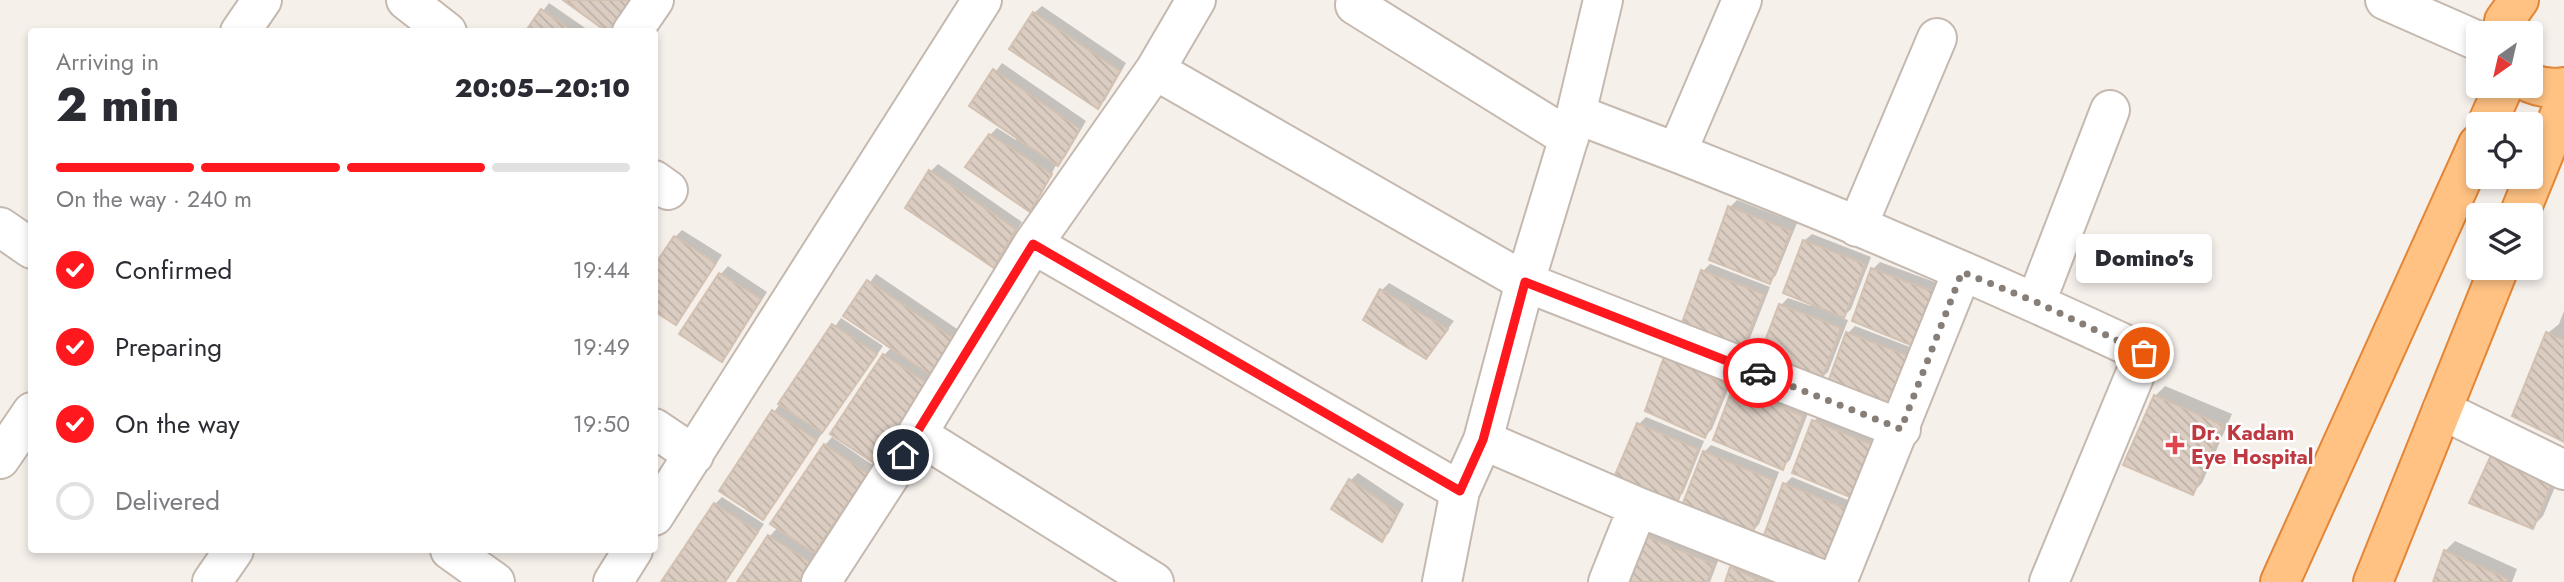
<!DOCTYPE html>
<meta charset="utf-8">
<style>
body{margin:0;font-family:Jost,sans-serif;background:#f2f2f3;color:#2b2b33;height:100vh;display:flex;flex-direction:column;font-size:26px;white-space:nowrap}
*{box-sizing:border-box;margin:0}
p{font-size:23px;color:#7c7c81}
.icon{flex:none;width:38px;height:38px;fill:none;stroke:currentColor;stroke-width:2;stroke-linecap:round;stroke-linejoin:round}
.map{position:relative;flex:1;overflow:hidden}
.sheet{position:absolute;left:28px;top:28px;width:630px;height:525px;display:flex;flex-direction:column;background:#fff;border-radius:7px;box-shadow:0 4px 10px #0003}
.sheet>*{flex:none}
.needle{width:46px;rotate:214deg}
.buttons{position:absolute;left:2466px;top:21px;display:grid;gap:14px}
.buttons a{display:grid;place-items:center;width:77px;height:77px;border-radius:7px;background:#fff;box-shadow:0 4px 10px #0003;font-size:35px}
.pin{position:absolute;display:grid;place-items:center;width:60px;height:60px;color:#fff;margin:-30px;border:4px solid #fff;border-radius:50%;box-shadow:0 2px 7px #0007}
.courier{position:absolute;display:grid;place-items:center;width:70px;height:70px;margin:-35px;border:5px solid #ff181e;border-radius:50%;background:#fff;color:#222;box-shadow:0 2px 9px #0007}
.bubble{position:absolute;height:49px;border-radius:7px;background:#fff;box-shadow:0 4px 10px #0003;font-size:23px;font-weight:800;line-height:49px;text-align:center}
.summary em{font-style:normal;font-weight:800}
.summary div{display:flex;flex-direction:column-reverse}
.summary{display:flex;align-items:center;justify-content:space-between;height:119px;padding:0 28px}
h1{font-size:46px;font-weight:800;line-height:52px}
.bar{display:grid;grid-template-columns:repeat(4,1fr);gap:10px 7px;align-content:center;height:84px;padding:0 28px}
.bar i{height:9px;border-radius:5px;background:#e1e1e2}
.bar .selected{background:#ff181e}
.bar p{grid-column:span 4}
ol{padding:0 28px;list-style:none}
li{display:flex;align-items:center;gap:21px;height:77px}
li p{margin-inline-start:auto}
li .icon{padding:7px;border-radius:50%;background:#ff181e;color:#fff;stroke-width:4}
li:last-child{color:#7c7c81}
li i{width:38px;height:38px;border:4px solid #e1e1e2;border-radius:50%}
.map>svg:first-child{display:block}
.shadow{fill:#0003}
.building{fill:url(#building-back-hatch);stroke:#d3c1b2;stroke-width:2}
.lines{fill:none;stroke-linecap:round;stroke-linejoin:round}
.minor-casing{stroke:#c5b9af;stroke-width:42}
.tertiary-casing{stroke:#c5b9af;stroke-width:42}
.trunk-casing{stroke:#e38637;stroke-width:42}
.minor{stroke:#fff;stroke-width:38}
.tertiary{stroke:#fff;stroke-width:38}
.trunk{stroke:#ffc283;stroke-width:38}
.done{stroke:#867e77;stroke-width:7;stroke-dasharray:0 12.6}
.route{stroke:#ff181e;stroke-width:9}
.health-dot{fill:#e0444e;stroke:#fff;stroke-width:2.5}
.labels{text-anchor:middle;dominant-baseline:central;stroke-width:5;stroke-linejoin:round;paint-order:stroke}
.health-label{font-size:21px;font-weight:bold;fill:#be3a42;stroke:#fff;text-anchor:start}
</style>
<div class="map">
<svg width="2564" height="582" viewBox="0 0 2564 582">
<defs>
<pattern id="building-back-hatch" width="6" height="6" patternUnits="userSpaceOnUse" patternTransform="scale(1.75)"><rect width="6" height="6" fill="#dbcdc2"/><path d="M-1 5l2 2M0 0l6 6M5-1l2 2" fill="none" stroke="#bdb1a7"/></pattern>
</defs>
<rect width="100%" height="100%" fill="#f6f0eb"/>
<!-- shadow -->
<path class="shadow" d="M 549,3 L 591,32 L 527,32 Z
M 1042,6 L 1126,63 L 1105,100 L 1098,107 L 1034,13 Z
M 1002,63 L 1086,121 L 1065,157 L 1056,165 L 1037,203 L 1029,210 L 990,135 L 997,128 L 1016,140 L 1018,137 L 971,106 Z
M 938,164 L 1022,222 L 1001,258 L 994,266 L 931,171 Z
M 1737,200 L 1797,223 L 1776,275 L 1769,282 L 1730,207 Z
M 682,230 L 722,255 L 683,315 L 676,323 L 675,237 Z
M 1812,234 L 1871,257 L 1851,309 L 1842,318 L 1848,320 L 1828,372 L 1820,379 L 1781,305 L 1788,298 L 1811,306 L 1804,241 Z
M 1880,262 L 1940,284 L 1919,336 L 1873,269 Z
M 1710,264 L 1770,287 L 1750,338 L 1742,346 L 1703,271 Z
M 728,266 L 767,292 L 729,352 L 721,359 L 682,334 L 721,274 Z
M 876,274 L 960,331 L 933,375 L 873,460 L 832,433 L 884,355 L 892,347 L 846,316 Z
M 1389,283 L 1454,321 L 1426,357 L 1365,320 L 1382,290 Z
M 2564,311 L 2564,440 L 2548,333 L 2559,324 Z
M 841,318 L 883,346 L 763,518 L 774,412 Z
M 1855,326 L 1915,349 L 1895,400 L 1848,333 Z
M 1666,355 L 1733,377 L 1712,429 L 1705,436 Z
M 1741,381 L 1810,408 L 1790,460 L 1782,467 L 1734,388 Z
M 2165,386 L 2232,414 L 2202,483 L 2192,493 L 2155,396 Z
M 1821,414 L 1889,442 L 1861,500 L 1814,421 Z
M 1646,417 L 1704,441 L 1683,493 L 1676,500 L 1639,424 Z
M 832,437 L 874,466 L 821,544 L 813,552 L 818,556 L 801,582 L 739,582 L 770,536 L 778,527 L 825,445 Z
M 1711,445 L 1779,472 L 1759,524 L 1752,532 L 1704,452 Z
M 2495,450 L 2564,465 L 2543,516 L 2532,527 Z
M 1358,473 L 1404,504 L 1389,533 L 1381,540 L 1333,509 L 1351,480 Z
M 1792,477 L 1860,505 L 1833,564 L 1785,484 Z
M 722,497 L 764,524 L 725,582 L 663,582 L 715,504 Z
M 1652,529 L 1720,556 L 1710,582 L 1627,582 L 1644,536 Z
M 2455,541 L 2517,569 L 2512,582 L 2435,582 L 2445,551 Z
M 1739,561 L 1788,582 L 1726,582 L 1731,568 Z"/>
<!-- building -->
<path class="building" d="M 563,0 L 637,0 L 616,32 L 607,32 Z
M 541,9 L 574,32 L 525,32 Z
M 1033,12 L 1120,71 L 1098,109 L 1009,49 Z
M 993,69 L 1080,129 L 1058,166 L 969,106 Z
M 989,134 L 1052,174 L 1030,212 L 965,167 Z
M 929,170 L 1016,229 L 994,268 L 905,208 Z
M 1728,206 L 1791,231 L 1770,284 L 1709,260 Z
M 674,236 L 716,263 L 676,325 L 654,311 L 654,266 Z
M 1803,240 L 1865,264 L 1844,318 L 1783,293 Z
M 1871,268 L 1934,292 L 1913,346 L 1852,321 Z
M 1701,270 L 1764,294 L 1743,348 L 1682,323 Z
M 719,273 L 761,299 L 722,362 L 679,334 Z
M 867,280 L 954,339 L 932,376 L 843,316 Z
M 1380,289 L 1448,329 L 1426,359 L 1363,320 Z
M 1779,304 L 1841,328 L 1821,381 L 1759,357 Z
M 832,324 L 877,354 L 822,433 L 778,404 Z
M 1846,332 L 1909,356 L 1888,409 L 1827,385 Z
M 2546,332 L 2564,340 L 2564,442 L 2512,416 Z
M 883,354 L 927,383 L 874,463 L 830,434 Z
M 1665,354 L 1727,385 L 1705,438 L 1645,411 Z
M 1733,387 L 1803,416 L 1783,470 L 1713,440 Z
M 2154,395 L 2223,425 L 2193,495 L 2123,465 Z
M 772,410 L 817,440 L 763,520 L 719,491 Z
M 1812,420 L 1883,449 L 1862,502 L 1792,473 Z
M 1637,423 L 1698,449 L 1677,503 L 1615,475 Z
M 824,444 L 868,474 L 814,553 L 770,524 Z
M 2494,449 L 2555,476 L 2533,529 L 2469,503 Z
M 1703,451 L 1773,480 L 1752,534 L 1683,503 Z
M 1349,479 L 1398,512 L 1382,542 L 1331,509 Z
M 1783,483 L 1854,512 L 1833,566 L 1764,535 Z
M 714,503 L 758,532 L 725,582 L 661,582 Z
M 768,535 L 813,564 L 800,582 L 737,582 Z
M 1643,535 L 1714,564 L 1707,582 L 1625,582 Z
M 2444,550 L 2508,579 L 2507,582 L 2433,582 Z
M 1730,567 L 1764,582 L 1725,582 Z"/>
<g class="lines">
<defs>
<path id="minor" d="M 406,0 L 447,32
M 1355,5 L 1569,138
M 240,32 L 262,0
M 632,32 L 654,0
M 1155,70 L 1525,282 L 1901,429
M 1576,114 C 1768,186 1958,266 2144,353 L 2049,582
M 1677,152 L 1742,0
M 654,180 L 668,190
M 1857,227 L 1937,38
M 1033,244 L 1460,491
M 2036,302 L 2110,110
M 2442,410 L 2564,470
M 654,428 L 694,455
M 917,434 L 1154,582
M 1483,440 L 1638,507 L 1828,582
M 0,459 L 32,412
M 654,516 L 982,0
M 212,582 L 234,550
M 613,582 L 633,550
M 821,582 L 917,434 L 1033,244 L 1155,70 L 1196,0
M 1442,582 L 1460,491 L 1483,440 L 1525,282 L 1576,114 L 1603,0
M 1608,582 L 1638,507
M 1837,582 L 1962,272"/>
<path id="tertiary" d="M 2385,0 L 2478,41
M 0,227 L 32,249
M 450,550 L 495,582"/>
<path id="trunk" d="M 2503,33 L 2504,21 L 2519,0
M 2530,83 C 2542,88 2552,89 2564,87
M 2487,124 L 2504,86
M 2519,215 L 2564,104
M 2280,582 L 2478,144
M 2373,582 L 2499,268"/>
</defs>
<!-- minor casing -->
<use href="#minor" class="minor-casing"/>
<!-- tertiary casing -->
<use href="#tertiary" class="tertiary-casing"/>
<!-- trunk casing -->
<use href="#trunk" class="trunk-casing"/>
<!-- minor -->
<use href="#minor" class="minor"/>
<!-- tertiary -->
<use href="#tertiary" class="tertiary"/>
<!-- trunk -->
<use href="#trunk" class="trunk"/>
</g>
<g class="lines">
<!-- done -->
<path class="done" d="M 1758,373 L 1901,429 L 1962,272 L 2036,302 L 2144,353"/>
<!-- route -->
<path class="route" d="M 903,455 L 1033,244 L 1460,491 L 1483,440 L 1525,282 L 1758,373"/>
</g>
<!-- markers -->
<path class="health-dot" d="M2171.5 434.5h7v7h7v7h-7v7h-7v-7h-7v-7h7z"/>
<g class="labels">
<!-- health labels -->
<g class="health-label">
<text x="2191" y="433">Dr. Kadam<tspan x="2191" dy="24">Eye Hospital</tspan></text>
</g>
</g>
</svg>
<div class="buttons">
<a><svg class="needle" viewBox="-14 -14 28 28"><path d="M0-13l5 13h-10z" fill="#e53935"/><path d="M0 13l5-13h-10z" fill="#7c7c81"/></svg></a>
<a><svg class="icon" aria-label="locate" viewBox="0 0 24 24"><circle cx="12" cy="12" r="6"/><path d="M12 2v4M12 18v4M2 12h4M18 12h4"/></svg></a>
<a><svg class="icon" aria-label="layers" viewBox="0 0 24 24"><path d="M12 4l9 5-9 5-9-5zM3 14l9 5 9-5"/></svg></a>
</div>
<div class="pin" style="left:2144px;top:353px;background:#ea580c"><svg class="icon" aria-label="bag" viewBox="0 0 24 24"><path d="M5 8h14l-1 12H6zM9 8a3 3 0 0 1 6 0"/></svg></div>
<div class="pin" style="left:903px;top:455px;background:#1f2937"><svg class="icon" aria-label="home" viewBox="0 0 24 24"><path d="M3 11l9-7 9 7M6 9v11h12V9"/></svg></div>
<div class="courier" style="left:1758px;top:373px"><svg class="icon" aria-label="car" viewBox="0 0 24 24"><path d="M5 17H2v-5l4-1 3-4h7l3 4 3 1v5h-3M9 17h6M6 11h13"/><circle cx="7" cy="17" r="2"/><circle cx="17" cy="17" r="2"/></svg></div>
<div class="bubble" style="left:2076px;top:234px;width:136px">Domino's</div>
<section class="sheet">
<div class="summary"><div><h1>2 min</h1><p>Arriving in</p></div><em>20:05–20:10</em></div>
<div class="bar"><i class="selected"></i><i class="selected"></i><i class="selected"></i><i></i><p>On the way · 240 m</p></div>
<ol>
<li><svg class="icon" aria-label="check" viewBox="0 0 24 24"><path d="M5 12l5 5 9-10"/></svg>Confirmed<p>19:44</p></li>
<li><svg class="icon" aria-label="check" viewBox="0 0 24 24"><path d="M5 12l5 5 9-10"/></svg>Preparing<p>19:49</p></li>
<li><svg class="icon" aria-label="check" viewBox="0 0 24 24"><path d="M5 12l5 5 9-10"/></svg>On the way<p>19:50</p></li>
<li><i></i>Delivered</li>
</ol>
</section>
</div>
